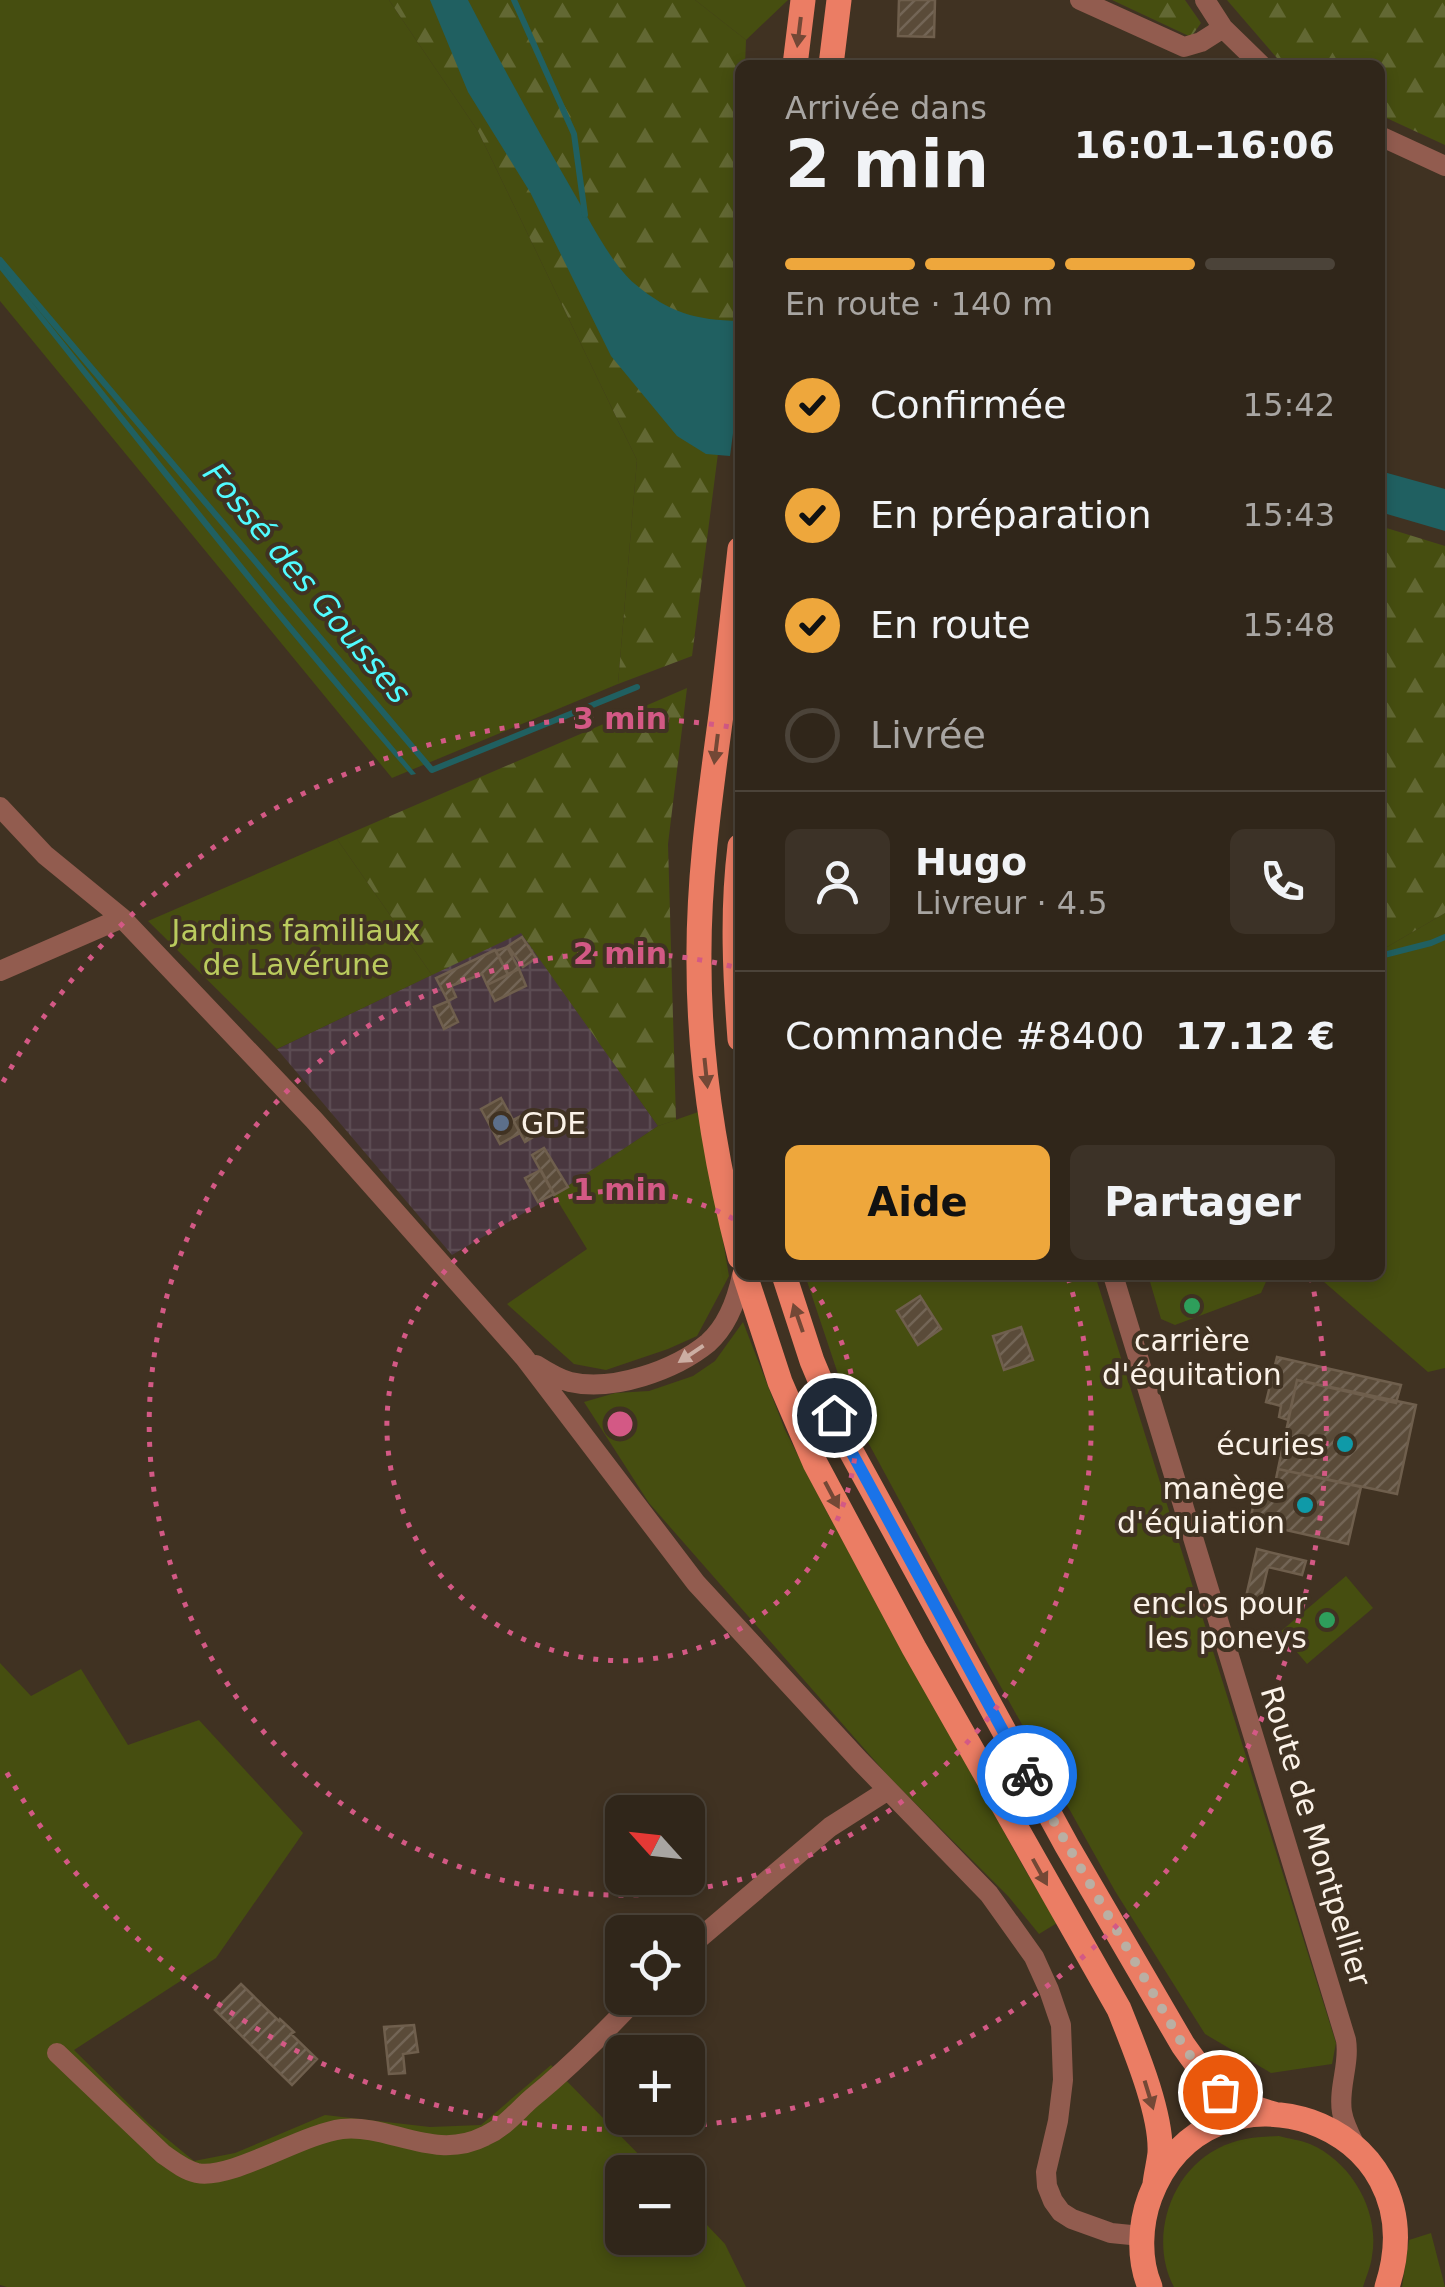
<!DOCTYPE html>
<html lang="fr">
<meta charset="utf-8">
<style>
body{margin:0;font-family:"DejaVu Sans",sans-serif;background:#3c3227;color:#f1f3f6;height:100vh;display:flex;flex-direction:column;font-size:38px;white-space:nowrap}
*{box-sizing:border-box;margin:0}
p{font-size:32px;color:#a8a5a2}
.icon{flex:none;width:55px;height:55px;fill:none;stroke:currentColor;stroke-width:2;stroke-linecap:round;stroke-linejoin:round}
.map{position:relative;flex:1;overflow:hidden}
.drawer{position:absolute;left:735px;top:60px;width:650px;height:1220px;display:flex;flex-direction:column;background:#30261a;border-radius:15px;box-shadow:0 5px 15px #0003,0 0 0 2px #4b4339}
.drawer>*{flex:none}
.needle{width:65px;rotate:297deg}
.buttons{position:absolute;left:605px;top:1795px;display:grid;gap:20px}
.buttons a{display:grid;place-items:center;width:100px;height:100px;border-radius:15px;background:#30261a;box-shadow:0 5px 15px #0003,0 0 0 2px #4b4339;font-size:50px}
.pin{position:absolute;display:grid;place-items:center;width:85px;height:85px;color:#fff;margin:-42px;border:5px solid #fff;border-radius:50%;box-shadow:0 2px 10px #0007}
.courier{position:absolute;display:grid;place-items:center;width:100px;height:100px;margin:-50px;border:8px solid #1a73e8;border-radius:50%;background:#fff;color:#222;box-shadow:0 2px 12px #0007}
.headline em{font-style:normal;font-weight:700}
.headline div{display:flex;flex-direction:column-reverse}
.headline{display:flex;align-items:center;justify-content:space-between;height:170px;padding:0 50px}
h1{font-size:65px;font-weight:700;line-height:75px}
.bar{display:grid;grid-template-columns:repeat(4,1fr);gap:15px 10px;align-content:center;height:120px;padding:0 50px}
.bar i{height:12px;border-radius:8px;background:#4b4339}
.bar .active{background:#eea73c}
.bar p{grid-column:span 4}
.line{display:flex;align-items:center;gap:25px;padding:0 50px;border-top:2px solid #4b4339}
.line div{flex:1}
.round{display:grid;place-items:center;flex:none;width:105px;height:105px;border-radius:15px;background:#3c3227}
ol{padding:0 50px;list-style:none}
li{display:flex;align-items:center;gap:30px;height:110px}
li p{margin-inline-start:auto}
li .icon{padding:10px;border-radius:50%;background:#eea73c;color:#111;stroke-width:4}
li:last-child{color:#a8a5a2}
li i{width:55px;height:55px;border:5px solid #4b4339;border-radius:50%}
.button{display:flex;gap:20px;margin-top:auto;padding:20px 50px}
.button a{flex:1;height:115px;border-radius:15px;background:#eea73c;color:#111;font-size:40px;font-weight:700;line-height:115px;text-align:center}
.button a+a{background:#3c3227;color:#f1f3f6}
.map>svg:first-child{display:block}
.industrial{fill:url(#industrial-grid)}
.green{fill:#464e10}
.forest{fill:url(#forest-firs)}
.water{fill:#206061}
.lines{fill:none;stroke-linecap:round;stroke-linejoin:round}
.stream{stroke:#206061;stroke-width:6}
.building{fill:url(#building-hatch);stroke:#6f5f4d;stroke-width:2.5}
.minor{stroke:#925c4f;stroke-width:20}
.major{stroke:#eb7d64;stroke-width:25}
.oneway{fill:#734836}
.oneway2{fill:#ccaea3}
.done{stroke:#baafa3;stroke-width:10;stroke-dasharray:0 18}
.route{stroke:#1a73e8;stroke-width:12}
.ring{fill:none;stroke:#d35985;stroke-width:5;stroke-dasharray:5 10}
.service-dot{fill:#5c6f8a;stroke:#403222;stroke-width:4}
.leisure-dot{fill:#2e9e5b;stroke:#403222;stroke-width:4}
.culture-dot{fill:#0f9aa8;stroke:#403222;stroke-width:4}
.labels{text-anchor:middle;dominant-baseline:central;stroke-width:8;stroke-linejoin:round;paint-order:stroke}
.park-label{font-size:30px;fill:#bacb5e;stroke:#403222}
.poi-label{font-size:30px;fill:#fbf2e8;stroke:#403222;text-anchor:end}
.street-label{font-size:30px;fill:#fbf2e8;stroke:#403222}
.water-label{font-size:32px;font-style:italic;fill:#51fbff;stroke:#403222}
.centre{fill:#d35985;stroke:#403222;stroke-width:5}
.ring-label{font-size:30px;text-anchor:middle;font-weight:bold;fill:#d35985;stroke:#403222;stroke-width:8;stroke-linejoin:round;paint-order:stroke}
</style>
<div class="map">
<svg width="1445" height="2287" viewBox="0 0 1445 2287">
<defs>
<pattern id="industrial-grid" width="8" height="8" patternUnits="userSpaceOnUse" patternTransform="scale(2.5)"><rect width="8" height="8" fill="#49373f"/><path d="M0 4h8M4 0v8" fill="none" stroke="#5b4b52"/></pattern>
<pattern id="forest-firs" width="22" height="20" patternUnits="userSpaceOnUse" patternTransform="scale(2.5)"><rect width="22" height="20" fill="#464e10"/><path d="M5 1l3.5 6h-7zM16 11l3.5 6h-7z" fill="#626833"/></pattern>
<pattern id="building-hatch" width="6" height="6" patternUnits="userSpaceOnUse" patternTransform="scale(2.5)"><rect width="6" height="6" fill="#5a4b39"/><path d="M-1 1l2-2M0 6l6-6M5 7l2-2" fill="none" stroke="#736556"/></pattern>
</defs>
<rect width="100%" height="100%" fill="#403222"/>
<!-- industrial -->
<path class="industrial" d="M 521,932 L 658,1126 L 568,1187 L 452,1255 L 277,1049 Z"/>
<!-- green -->
<path class="green" d="M 0,0 L 389,0 L 478,131 L 637,460 L 618,684 L 392,778 L 0,301 Z
M 695,0 L 788,0 L 746,40 Z
M 337,839 L 432,975 L 277,1049 L 148,921 Z
M 1445,913 L 1445,1368 L 1428,1372 L 1316,1275 L 1380,1275 L 1380,951 Z
M 701,1111 L 729,1276 L 697,1336 L 668,1349 L 606,1370 L 574,1364 L 507,1304 L 587,1249 L 554,1195 L 658,1126 Z
M 805,1275 L 1095,1275 L 1336,2043 L 1332,2064 L 1271,2073 L 1205,2034 L 1115,1891 L 977,1644 L 849,1407 Z
M 1148,1275 L 1269,1275 L 1261,1293 L 1175,1325 L 1161,1319 Z
M 743,1322 L 785,1430 L 829,1516 L 1024,1868 L 1057,1923 L 1039,1934 L 1008,1896 L 889,1777 L 649,1503 L 584,1402 L 615,1393 L 649,1391 L 693,1376 L 715,1361 Z
M 1346,1576 L 1373,1608 L 1307,1664 L 1280,1632 Z
M 0,1663 L 31,1696 L 81,1669 L 128,1745 L 199,1720 L 303,1833 L 216,1958 L 74,2050 L 149,2124 L 194,2161 L 235,2153 L 325,2115 L 430,2127 L 481,2125 L 551,2065 L 656,2172 L 622,2172 L 622,2238 L 688,2238 L 688,2205 L 725,2244 L 746,2287 L 7,2287 L 0,2285 Z
M 1279,2136 C 1289,2139 1301,2140 1310,2144 C 1352,2162 1380,2212 1372,2256 C 1371,2266 1366,2277 1363,2287 L 1174,2287 C 1149,2240 1169,2174 1217,2149 C 1238,2138 1257,2137 1279,2136 Z
M 1431,2233 L 1445,2287 L 1402,2287 L 1409,2240 Z"/>
<!-- forest -->
<path class="forest" d="M 389,0 L 695,0 L 746,40 L 745,65 L 740,65 L 740,200 L 736,313 L 692,656 L 618,684 L 637,460 L 478,131 Z
M 1112,0 L 1185,0 L 1201,23 L 1191,37 Z
M 1227,0 L 1445,0 L 1445,145 L 1380,115 L 1380,65 L 1283,65 Z
M 1380,526 L 1445,546 L 1445,913 L 1380,951 Z
M 687,688 L 668,844 L 676,1120 L 658,1126 L 521,933 L 432,975 L 337,839 Z"/>
<!-- water -->
<path class="water" d="M 430,0 L 468,0 C 502,66 538,131 575,195 C 590,221 612,265 635,284 C 670,313 695,320 740,321 L 740,381 L 730,456 L 706,454 L 677,436 L 611,356 L 530,192 L 468,92 Z
M 0,262 L 275,605 L 416,774 L 411,775 C 269,612 135,440 0,270 Z
M 1380,471 L 1445,489 L 1445,531 L 1380,512 Z"/>
<g class="lines">
<!-- stream -->
<path class="stream" d="M 514,0 L 574,134 L 585,215
M 0,260 L 432,770 L 637,687
M 1380,956 L 1431,943 L 1445,937"/>
</g>
<!-- building -->
<path class="building" d="M 899,0 L 935,0 L 934,37 L 898,36 Z
M 522,937 L 536,958 L 523,967 L 508,946 Z
M 507,947 L 519,969 L 508,974 L 496,951 Z
M 495,950 L 508,975 L 487,985 L 482,974 L 451,986 L 456,997 L 448,1001 L 436,978 Z
M 519,969 L 526,986 L 495,1001 L 487,985 Z
M 448,1001 L 458,1022 L 444,1029 L 434,1007 Z
M 501,1098 L 520,1133 L 500,1144 L 481,1109 Z
M 527,1113 L 538,1134 L 525,1142 L 513,1120 Z
M 544,1148 L 568,1187 L 554,1195 L 532,1155 Z
M 541,1170 L 554,1194 L 538,1202 L 525,1178 Z
M 920,1296 L 941,1329 L 918,1345 L 897,1311 Z
M 1021,1327 L 1033,1360 L 1004,1370 L 993,1336 Z
M 1277,1357 L 1401,1385 L 1396,1403 L 1297,1380 L 1288,1420 L 1279,1417 L 1281,1406 L 1266,1402 Z
M 1297,1380 L 1416,1405 L 1397,1494 L 1278,1469 Z
M 1278,1469 L 1361,1487 L 1348,1544 L 1250,1522 L 1258,1481 L 1275,1484 Z
M 1257,1549 L 1306,1561 L 1302,1575 L 1268,1567 L 1259,1605 L 1245,1601 Z
M 241,1984 L 279,2021 L 280,2019 L 294,2032 L 291,2034 L 317,2059 L 292,2085 L 215,2010 Z
M 414,2025 L 418,2052 L 403,2054 L 405,2073 L 389,2074 L 384,2027 Z"/>
<g class="lines">
<!-- minor -->
<path class="minor" d="M 1080,0 L 1184,47 L 1201,42 L 1223,28
M 1205,0 L 1223,28 L 1261,65
M 1380,136 L 1445,166
M 0,807 L 45,855 L 122,918
M 0,971 L 122,918 L 314,1120 L 524,1357 L 696,1583 L 860,1761 L 989,1894 L 1034,1957 L 1049,1990 L 1061,2025 L 1063,2080 L 1058,2121 L 1046,2172 L 1047,2186 L 1053,2201 L 1061,2212 L 1072,2219 L 1111,2233 L 1141,2236
M 1113,1275 L 1346,2040 C 1350,2064 1338,2088 1342,2112 C 1344,2125 1351,2137 1357,2149
M 536,1365 C 547,1372 558,1379 570,1382 C 613,1392 675,1370 708,1343 C 727,1326 737,1299 742,1275
M 688,1948 L 830,1827 L 888,1790
M 57,2053 L 163,2154 C 173,2161 184,2170 197,2173 C 231,2180 302,2134 342,2129 C 391,2124 434,2162 485,2136 C 505,2127 516,2112 532,2098 C 570,2067 604,2033 637,1998"/>
<!-- major -->
<path class="major" d="M 795,65 L 803,0
M 831,65 L 839,0
M 740,549 C 734,604 728,659 721,715 C 710,797 698,880 699,964 C 699,1063 715,1161 740,1257
M 740,846 C 732,911 735,974 740,1039
M 745,1275 L 780,1382 L 815,1463 L 914,1648 L 1119,2009 C 1134,2047 1162,2113 1160,2153 C 1159,2163 1156,2174 1155,2184
M 784,1275 L 812,1361 L 846,1442 L 1067,1846 L 1183,2045 C 1212,2086 1224,2101 1274,2114
M 1150,2287 C 1138,2259 1140,2224 1150,2197 C 1207,2045 1442,2118 1387,2287"/>
</g>
<!-- one-way arrows -->
<defs><path id="oneway-solid" d="M-6-.8H1V-3.2L6.5 0L1 3.2V.8H-6Z" transform="scale(2.5)"/></defs>
<g class="oneway">
<use href="#oneway-solid" transform="translate(799 32) rotate(97)"/>
<use href="#oneway-solid" transform="translate(716 749) rotate(97)"/>
<use href="#oneway-solid" transform="translate(706 1073) rotate(84)"/>
<use href="#oneway-solid" transform="translate(798 1318) rotate(-109)"/>
<use href="#oneway-solid" transform="translate(832 1495) rotate(62)"/>
<use href="#oneway-solid" transform="translate(1040 1872) rotate(61)"/>
<use href="#oneway-solid" transform="translate(1149 2095) rotate(73)"/>
</g>
<use class="oneway2" href="#oneway-solid" transform="translate(691 1354) rotate(146)"/>
<g class="lines">
<!-- done -->
<path class="done" d="M 1027,1775 L 1183,2045 L 1200,2070 L 1220,2092"/>
<!-- route -->
<path class="route" d="M 834,1415 L 846,1442 L 1027,1775"/>
</g>
<!-- distance rings -->
<g class="ring">
<path d="M803 1276A235 235 0 1 1 739 1222"/>
<path d="M1068 1278A471 471 0 1 1 738 968"/>
<path d="M3 1082A706 706 0 0 1 737 728M1311 1277A706 706 0 0 1 3 1766"/>
</g>
<!-- markers -->
<circle class="service-dot" cx="501" cy="1123" r="10"/>
<g class="leisure-dot">
<circle cx="1192" cy="1306" r="10"/>
<circle cx="1327" cy="1620" r="10"/>
</g>
<g class="culture-dot">
<circle cx="1345" cy="1444" r="10"/>
<circle cx="1305" cy="1505" r="10"/>
</g>
<g class="labels">
<!-- park labels -->
<g class="park-label">
<text x="296" y="930">Jardins familiaux<tspan x="296" dy="34">de Lavérune</tspan></text>
</g>
<!-- poi labels -->
<g class="poi-label">
<text x="521" y="1123" text-anchor="start">GDE</text>
<text x="1192" y="1340" text-anchor="middle">carrière<tspan x="1192" dy="34">d'équitation</tspan></text>
<text x="1325" y="1444">écuries</text>
<text x="1285" y="1488">manège<tspan x="1285" dy="34">d'équiation</tspan></text>
<text x="1307" y="1603">enclos pour<tspan x="1307" dy="34">les poneys</tspan></text>
</g>
<!-- street labels -->
<g class="street-label">
<text transform="translate(1316 1836) rotate(73)">Route de Montpellier</text>
</g>
<!-- water labels -->
<g class="water-label">
<text transform="translate(307 583) rotate(50)">Fossé des Gousses</text>
</g>
</g>
<circle cx="620" cy="1424" r="15" class="centre"/>
<g class="ring-label">
<text x="620" y="729">3 min</text>
<text x="620" y="964">2 min</text>
<text x="620" y="1200">1 min</text>
</g>
</svg>
<div class="buttons">
<a><svg class="needle" viewBox="-14 -14 28 28"><path d="M0-13l5 13h-10z" fill="#e53935"/><path d="M0 13l5-13h-10z" fill="#a8a5a2"/></svg></a>
<a><svg class="icon" aria-label="locate" viewBox="0 0 24 24"><circle cx="12" cy="12" r="6"/><path d="M12 2v4M12 18v4M2 12h4M18 12h4"/></svg></a>
<a>+</a>
<a>−</a>
</div>
<div class="pin" style="left:1220px;top:2092px;background:#ea580c"><svg class="icon" aria-label="bag" viewBox="0 0 24 24"><path d="M5 8h14l-1 12H6zM9 8a3 3 0 0 1 6 0"/></svg></div>
<div class="pin" style="left:834px;top:1415px;background:#1f2937"><svg class="icon" aria-label="home" viewBox="0 0 24 24"><path d="M3 11l9-7 9 7M6 9v11h12V9"/></svg></div>
<div class="courier" style="left:1027px;top:1775px"><svg class="icon" aria-label="bike" viewBox="0 0 24 24"><circle cx="6" cy="16" r="4"/><circle cx="18" cy="16" r="4"/><path d="M6 16l4-8h5l3 8M10 8l3 8H6M13 5h3"/></svg></div>
<section class="drawer">
<div class="headline"><div><h1>2 min</h1><p>Arrivée dans</p></div><em>16:01–16:06</em></div>
<div class="bar"><i class="active"></i><i class="active"></i><i class="active"></i><i></i><p>En route · 140 m</p></div>
<ol>
<li><svg class="icon" aria-label="check" viewBox="0 0 24 24"><path d="M5 12l5 5 9-10"/></svg>Confirmée<p>15:42</p></li>
<li><svg class="icon" aria-label="check" viewBox="0 0 24 24"><path d="M5 12l5 5 9-10"/></svg>En préparation<p>15:43</p></li>
<li><svg class="icon" aria-label="check" viewBox="0 0 24 24"><path d="M5 12l5 5 9-10"/></svg>En route<p>15:48</p></li>
<li><i></i>Livrée</li>
</ol>
<div class="line" style="height:180px"><a class="round"><svg class="icon" aria-label="person" viewBox="0 0 24 24"><circle cx="12" cy="8" r="4"/><path d="M4 21q1-7 8-7t8 7"/></svg></a><div><b>Hugo</b><p>Livreur · 4.5</p></div><a class="round"><svg class="icon" aria-label="phone" viewBox="0 0 24 24"><path d="M5 4h4l2 5-3 2q2 4 5 5l2-3 5 2v4C11 20 4 13 5 4z"/></svg></a></div>
<div class="line" style="height:130px"><div>Commande #8400</div><b>17.12 €</b></div>
<div class="button"><a>Aide</a><a>Partager</a></div>
</section>
</div>
